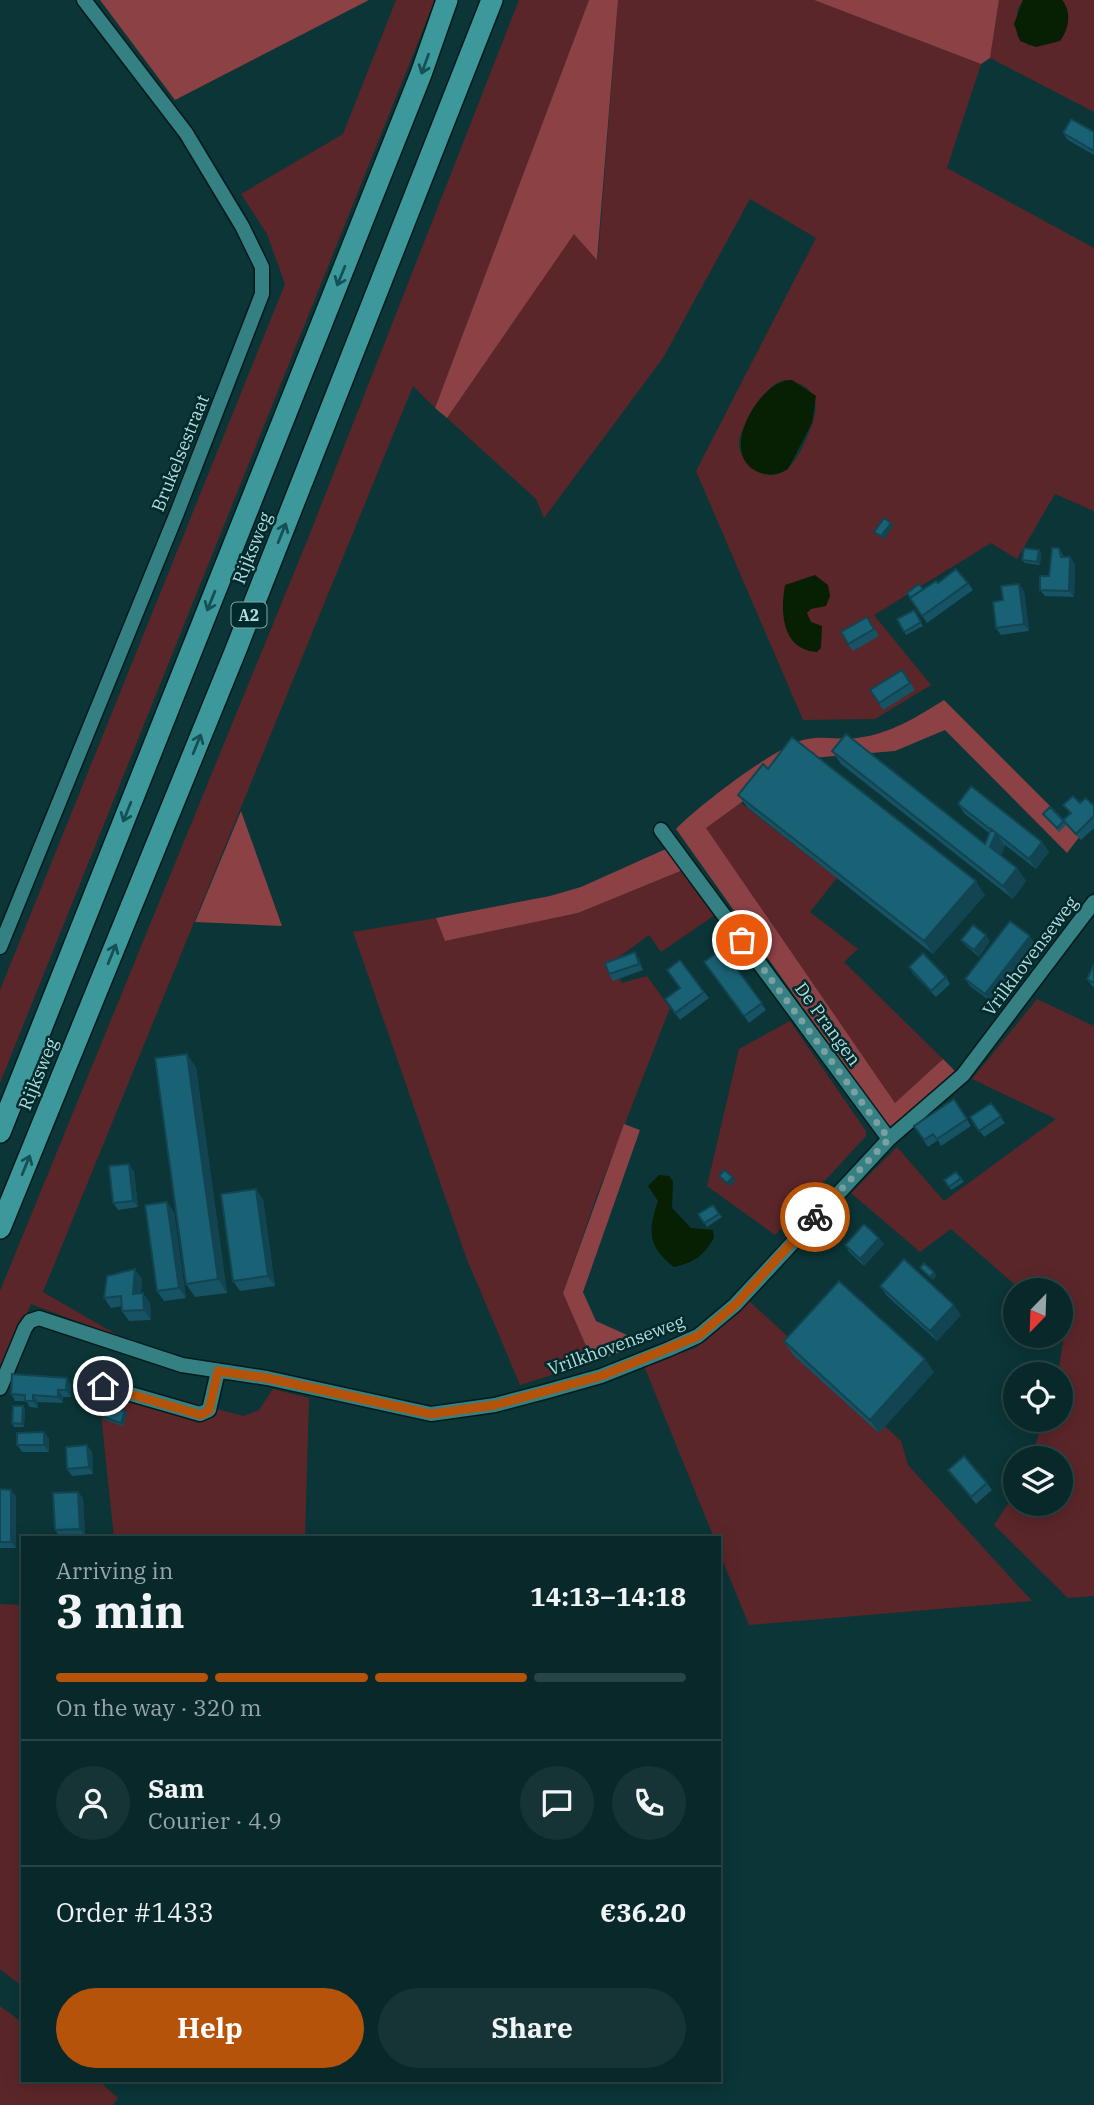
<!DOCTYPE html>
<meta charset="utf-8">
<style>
body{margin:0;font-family:"IBM Plex Serif",serif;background:#163435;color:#f1f3f6;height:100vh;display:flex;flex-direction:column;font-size:26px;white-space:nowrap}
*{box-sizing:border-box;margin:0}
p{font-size:23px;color:#98a6a8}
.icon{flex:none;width:38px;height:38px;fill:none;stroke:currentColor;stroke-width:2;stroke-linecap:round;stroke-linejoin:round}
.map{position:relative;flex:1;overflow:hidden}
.side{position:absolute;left:21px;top:1536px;width:700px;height:546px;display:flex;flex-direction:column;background:#082829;border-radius:0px;box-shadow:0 4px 18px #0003,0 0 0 2px #294446}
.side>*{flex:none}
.needle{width:46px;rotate:203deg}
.tools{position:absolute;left:1003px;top:1278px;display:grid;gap:14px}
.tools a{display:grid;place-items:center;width:70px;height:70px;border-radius:50%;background:#082829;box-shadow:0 4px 18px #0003,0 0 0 2px #294446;font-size:35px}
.pin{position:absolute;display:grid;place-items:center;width:60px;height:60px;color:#fff;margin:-30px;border:4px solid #fff;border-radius:50%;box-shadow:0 2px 7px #0007}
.courier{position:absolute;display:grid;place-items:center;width:70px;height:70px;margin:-35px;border:5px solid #b45309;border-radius:50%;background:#fff;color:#222;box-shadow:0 2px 9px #0007}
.summary em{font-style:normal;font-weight:700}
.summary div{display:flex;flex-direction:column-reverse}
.summary{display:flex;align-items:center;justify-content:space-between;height:119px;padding:0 35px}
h1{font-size:46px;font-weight:700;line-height:52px}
.bar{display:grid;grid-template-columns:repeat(4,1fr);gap:10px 7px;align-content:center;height:84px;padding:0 35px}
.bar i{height:9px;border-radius:5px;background:#294446}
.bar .selected{background:#b45309}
.bar p{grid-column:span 4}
.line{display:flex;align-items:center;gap:18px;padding:0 35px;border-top:2px solid #294446}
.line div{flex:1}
.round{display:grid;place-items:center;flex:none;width:74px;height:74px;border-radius:37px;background:#163435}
.button{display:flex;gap:14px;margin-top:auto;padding:14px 35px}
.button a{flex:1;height:80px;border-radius:42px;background:#b45309;color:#fff;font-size:28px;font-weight:700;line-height:80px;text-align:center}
.button a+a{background:#163435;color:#f1f3f6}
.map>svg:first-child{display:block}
.green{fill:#5b2629;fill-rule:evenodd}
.forest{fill:#8c4145}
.water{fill:#071f02}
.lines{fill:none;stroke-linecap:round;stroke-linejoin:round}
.minor-casing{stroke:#041b1c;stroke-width:17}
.motorway-casing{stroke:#041b1c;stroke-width:24}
.minor{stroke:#348083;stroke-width:14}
.motorway{stroke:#3c989b;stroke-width:21}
.wall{fill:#165364}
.shaded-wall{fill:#124451}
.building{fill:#196174;stroke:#124451;stroke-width:2}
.oneway{stroke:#155154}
.done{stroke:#7ba0a2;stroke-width:7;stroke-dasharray:0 12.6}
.route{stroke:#b45309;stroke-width:9}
.labels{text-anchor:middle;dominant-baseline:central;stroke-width:5;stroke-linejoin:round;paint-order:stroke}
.shield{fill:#002b2d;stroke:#80a6a8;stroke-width:2}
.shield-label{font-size:16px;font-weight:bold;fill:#b7dadc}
.street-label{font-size:18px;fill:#b7dadc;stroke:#002b2d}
</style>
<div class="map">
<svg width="1094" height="2105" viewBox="0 0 1094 2105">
<rect width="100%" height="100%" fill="#0b3537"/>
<!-- green -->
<path class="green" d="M 396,0 L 435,0 L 0,1083 L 0,990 L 285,284 L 267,234 L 241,194 L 343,134 Z
M 519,0 L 589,0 L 435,408 L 413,386 L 43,1292 L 126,1340 L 31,1304 L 0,1375 L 0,1291 L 309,536 Z
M 618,0 L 814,0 L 981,64 L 947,168 L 1094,248 L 1094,511 L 1055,494 L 1017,559 L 991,543 L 874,615 L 931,685 L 875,719 L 803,720 L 696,471 L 816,238 L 750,199 L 663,358 L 544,518 L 536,499 L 447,418 L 574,233 L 598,259 ZM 786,380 C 810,384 821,397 813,421 C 808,436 800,457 788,468 C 769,487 738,465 739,442 C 740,430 750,417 756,408 C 763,396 771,382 786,380 Z
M 999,0 L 1023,0 L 1017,10 L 1017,36 L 1029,46 L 1068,22 L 1067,10 L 1062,0 L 1094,0 L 1094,112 L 990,58 Z
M 741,803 L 837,878 L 810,912 L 858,949 L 844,962 L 943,1059 L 895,1103 L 705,828 Z
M 683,870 L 715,915 L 661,952 L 649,935 L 611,963 L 622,983 L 647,976 L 670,1008 L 597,1195 L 563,1293 L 593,1362 L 520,1385 L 466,1257 L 353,932 L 436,918 L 445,941 L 578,913 Z
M 1037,999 L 1094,1026 L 1094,1596 L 1068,1598 L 994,1525 L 1015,1493 L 1015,1503 L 1060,1503 L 1060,1458 L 1031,1458 L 1044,1419 L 1060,1419 L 1058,1374 L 1065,1329 L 1061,1325 L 1060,1290 L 1021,1290 L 951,1229 L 920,1252 L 851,1193 L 897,1147 L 944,1201 L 1056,1119 L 972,1079 Z
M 790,1021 L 866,1131 L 866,1136 L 775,1235 L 707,1186 L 739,1049 Z
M 747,1299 L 901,1441 L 908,1465 L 1032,1601 L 749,1625 L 719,1552 L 719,1538 L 714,1538 L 644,1366 L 696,1348 Z
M 97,1377 L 243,1416 L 259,1410 L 273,1389 L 309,1398 L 305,1538 L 114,1538 Z
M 0,1604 L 23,1605 L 23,1987 L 0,1969 Z
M 0,2006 L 23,2023 L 23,2081 L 99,2081 L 118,2098 L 113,2105 L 0,2105 Z"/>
<!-- forest -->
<path class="forest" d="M 100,0 L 369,0 L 175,100 Z
M 589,0 L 618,0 L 597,260 L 574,234 L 447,418 L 435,408 Z
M 814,0 L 999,0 L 990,58 L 981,64 Z
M 944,700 L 1080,836 L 1067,853 L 945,730 L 895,751 L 811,758 L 779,775 L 706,828 L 895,1103 L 943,1059 L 955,1071 L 890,1130 L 676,829 C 699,805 773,749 803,740 C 821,735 839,740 857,738 C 890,734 917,717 944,700 Z
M 241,811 L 282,926 L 195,922 Z
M 668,848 L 683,870 L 578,913 L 445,941 L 436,918 L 550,896 L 581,887 Z
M 624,1124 L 640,1130 L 583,1292 L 596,1321 L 645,1343 L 593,1362 L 563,1293 Z"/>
<!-- water -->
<path class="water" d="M 1023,0 L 1062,0 C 1072,12 1069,29 1060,41 L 1036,47 L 1020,41 L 1014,24 Z
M 792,380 L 816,396 L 812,423 L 788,469 C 780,474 771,476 761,473 C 715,459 758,379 792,380 Z
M 815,575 L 828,585 L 830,596 L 826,606 L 811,609 L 807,613 L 811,622 L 822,626 L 821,648 L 817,652 C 782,650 780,613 785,585 Z
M 659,1175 L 669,1176 L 673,1181 L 672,1208 L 691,1228 L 713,1230 L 714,1238 C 703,1256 695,1262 674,1267 C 647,1246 648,1231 658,1201 L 648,1186 Z"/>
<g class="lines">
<defs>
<path id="minor" d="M 661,830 L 889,1139
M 0,947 L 177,513 L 262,294 L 262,267 L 242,226 L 186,133 L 84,0
M 103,1386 L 200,1414 L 209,1410 L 218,1371
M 0,1388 L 25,1328 L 30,1321 L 39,1318 L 182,1365 L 267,1378 L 431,1414 L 495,1405 L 548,1391 L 601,1376 L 669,1349 L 698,1336 L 735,1305 L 889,1139 L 963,1075 L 1094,902"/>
<path id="motorway" d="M 0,1132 L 421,74 L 447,0
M 0,1228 L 235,652 L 492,0"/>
</defs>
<!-- minor casing -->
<use href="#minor" class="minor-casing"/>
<!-- motorway casing -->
<use href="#motorway" class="motorway-casing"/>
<!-- minor -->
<use href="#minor" class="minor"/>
<!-- motorway -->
<use href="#motorway" class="motorway"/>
</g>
<!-- wall -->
<path class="wall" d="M 1094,132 L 1094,155 L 1068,140 L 1063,133 Z
M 1059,548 L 1064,557 L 1070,557 L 1075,564 L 1074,597 L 1045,596 L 1040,590 L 1049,576 Z
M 1039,550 L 1041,554 L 1040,565 L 1025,563 L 1022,560 Z
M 938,583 L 968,583 L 973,590 L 927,623 L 907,593 L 923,589 Z
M 1024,591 L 1029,631 L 1001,635 L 996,628 L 1003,600 Z
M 914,610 L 923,626 L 906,635 L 904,632 Z
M 872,624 L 879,636 L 853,651 L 848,644 Z
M 902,670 L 915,690 L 883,710 L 870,690 Z
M 832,751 L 985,844 L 989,833 L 965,814 L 958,804 L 1042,842 L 1049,852 L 1036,869 L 1005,845 L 1001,856 L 1017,868 L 1026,881 L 1013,899 L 841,764 Z
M 768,769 L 985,895 L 933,954 L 748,808 L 738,795 Z
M 1080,803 L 1094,806 L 1094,828 L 1081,840 L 1066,825 L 1059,832 L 1043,814 L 1063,820 L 1070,814 L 1063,805 Z
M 961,940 L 990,941 L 979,957 L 966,946 Z
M 1034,943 L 990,1001 L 970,986 L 965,979 Z
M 722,949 L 766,1010 L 749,1023 L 704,962 Z
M 635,952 L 639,959 L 643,970 L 613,981 L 609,974 Z
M 680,960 L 709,998 L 680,1020 L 665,999 L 680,988 Z
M 1094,964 L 1094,987 L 1092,986 L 1087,979 Z
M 909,967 L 946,977 L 950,984 L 936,997 L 913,974 Z
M 196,1067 L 227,1293 L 195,1297 L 186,1284 Z
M 954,1099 L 971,1126 L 941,1146 L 938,1140 L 928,1147 L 914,1126 Z
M 991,1103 L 1005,1123 L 984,1137 L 970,1117 Z
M 134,1171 L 138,1207 L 118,1210 L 113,1203 Z
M 961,1178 L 964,1182 L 951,1190 L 949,1187 Z
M 263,1199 L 275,1286 L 240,1291 L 233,1281 Z
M 167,1202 L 174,1212 L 186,1298 L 164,1301 L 157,1291 Z
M 713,1205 L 722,1217 L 707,1227 L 698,1214 Z
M 879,1238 L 884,1244 L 864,1266 L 849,1252 L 845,1245 Z
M 142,1279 L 141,1293 L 143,1293 L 150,1303 L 151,1320 L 129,1321 L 122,1311 L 122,1306 L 111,1308 L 104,1298 Z
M 880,1286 L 961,1315 L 937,1341 L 887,1296 Z
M 784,1341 L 934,1372 L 879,1433 L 793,1355 Z
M 67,1378 L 71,1385 L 71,1397 L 63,1397 L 63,1403 L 38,1402 L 38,1408 L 30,1407 L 26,1401 L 15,1401 L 11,1394 Z
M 25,1409 L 24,1427 L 14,1427 L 12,1423 Z
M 125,1411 L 127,1414 L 123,1426 L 105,1420 L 103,1417 Z
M 44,1432 L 49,1439 L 49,1452 L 22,1452 L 17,1445 Z
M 87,1445 L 92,1452 L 93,1474 L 72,1476 L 67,1469 Z
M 948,1470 L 987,1483 L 992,1490 L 976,1504 Z
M 0,1489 L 16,1496 L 16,1548 L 0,1548 Z
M 78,1492 L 83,1498 L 85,1535 L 60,1536 L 55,1530 Z"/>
<!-- shaded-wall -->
<path class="shaded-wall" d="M 891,523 L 893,526 L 884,540 L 881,536 Z
M 1039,550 L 1041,554 L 1040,565 L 1037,562 Z
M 1070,557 L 1075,564 L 1074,597 L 1069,591 Z
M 1019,584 L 1024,591 L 1029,631 L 1024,624 Z
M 996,833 L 1005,846 L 999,861 L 990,847 Z
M 1042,842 L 1049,852 L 1036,869 L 1029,859 Z
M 1017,868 L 1026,881 L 1013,899 L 1003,886 Z
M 976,881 L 985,895 L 933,954 L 924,941 Z
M 986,935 L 990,941 L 979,957 L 974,950 Z
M 1030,936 L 1034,943 L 990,1001 L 985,994 Z
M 635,952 L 639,959 L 643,970 L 639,964 Z
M 187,1054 L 196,1067 L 227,1293 L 218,1279 Z
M 129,1164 L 134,1171 L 138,1207 L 133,1201 Z
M 733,1177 L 735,1181 L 730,1187 L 727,1183 Z
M 256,1189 L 263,1199 L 275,1286 L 268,1276 Z
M 167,1202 L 174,1212 L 186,1298 L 179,1288 Z
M 879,1238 L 884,1244 L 864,1266 L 860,1259 Z
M 135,1269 L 142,1279 L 140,1304 L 133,1294 Z
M 934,1272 L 937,1276 L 933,1280 L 930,1277 Z
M 143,1293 L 150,1303 L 151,1320 L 144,1310 Z
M 954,1305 L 961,1315 L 937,1341 L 930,1331 Z
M 925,1359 L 934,1372 L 879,1433 L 870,1420 Z
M 67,1378 L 71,1385 L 71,1397 L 66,1390 Z
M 58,1390 L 63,1397 L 63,1403 L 58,1397 Z
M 33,1395 L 38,1402 L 38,1408 L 33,1401 Z
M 23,1406 L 25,1409 L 24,1427 L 22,1424 Z
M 125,1411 L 127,1414 L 123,1426 L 121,1423 Z
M 44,1432 L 49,1439 L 49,1452 L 44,1445 Z
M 87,1445 L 92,1452 L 93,1474 L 89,1467 Z
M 11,1490 L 16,1496 L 16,1548 L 11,1542 Z
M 78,1492 L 83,1498 L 85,1535 L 80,1529 Z"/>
<!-- building -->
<path class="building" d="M 1071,119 L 1094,132 L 1094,151 L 1063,133 Z
M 884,518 L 891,523 L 881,536 L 874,532 Z
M 1024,548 L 1039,550 L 1037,562 L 1022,560 Z
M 1052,548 L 1059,548 L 1061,557 L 1070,557 L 1069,591 L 1040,590 L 1040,576 L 1049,576 Z
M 956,569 L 968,583 L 922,616 L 910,598 L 936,581 L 938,583 Z
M 919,584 L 923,589 L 910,598 L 911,599 L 907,593 Z
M 1019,584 L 1024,624 L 996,628 L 993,602 L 1003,600 L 1001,586 Z
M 914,610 L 921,622 L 904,632 L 897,619 Z
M 867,617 L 874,629 L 848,644 L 841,632 Z
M 902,670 L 910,683 L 879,703 L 870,690 Z
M 846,734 L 985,844 L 991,829 L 996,833 L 990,847 L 1017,868 L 1003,886 L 832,751 Z
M 792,737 L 976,881 L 924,941 L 738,795 L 763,764 L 768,769 Z
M 971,786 L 1042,842 L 1029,859 L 991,829 L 991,830 L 958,804 Z
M 1073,796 L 1080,803 L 1086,798 L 1094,806 L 1094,816 L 1076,834 L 1063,820 L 1071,813 L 1063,805 Z
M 1050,807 L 1064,821 L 1057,828 L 1043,814 Z
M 1010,921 L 1030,936 L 985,994 L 965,979 Z
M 973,925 L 986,935 L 974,950 L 961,940 Z
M 722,949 L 762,1003 L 744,1016 L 704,962 Z
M 635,952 L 639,964 L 609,974 L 605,963 Z
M 923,953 L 946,977 L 931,991 L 909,967 Z
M 680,960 L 704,992 L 675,1013 L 665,999 L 680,988 L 667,970 Z
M 1094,964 L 1094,983 L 1087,979 Z
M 187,1054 L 218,1279 L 186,1284 L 155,1058 Z
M 954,1099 L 967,1119 L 937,1139 L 933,1134 L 924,1140 L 914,1126 Z
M 991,1103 L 1001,1116 L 979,1131 L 970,1117 Z
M 129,1164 L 133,1201 L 113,1203 L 109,1166 Z
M 724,1170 L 733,1177 L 727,1183 L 719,1176 Z
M 956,1172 L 961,1178 L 949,1187 L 944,1180 Z
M 256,1189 L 268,1276 L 233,1281 L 221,1194 Z
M 167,1202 L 179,1288 L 157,1291 L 145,1205 Z
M 713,1205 L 719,1214 L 704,1223 L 698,1214 Z
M 864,1224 L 879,1238 L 860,1259 L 845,1245 Z
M 904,1259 L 954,1305 L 930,1331 L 880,1286 Z
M 924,1263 L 934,1272 L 930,1277 L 920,1268 Z
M 135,1269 L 133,1294 L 143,1293 L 144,1310 L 122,1311 L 121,1296 L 104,1298 L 107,1276 Z
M 839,1281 L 925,1359 L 870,1420 L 784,1341 Z
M 12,1374 L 67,1378 L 66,1390 L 58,1390 L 58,1397 L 33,1395 L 33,1401 L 25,1401 L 25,1395 L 11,1394 Z
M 107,1405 L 125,1411 L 121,1423 L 103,1417 Z
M 13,1406 L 23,1406 L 22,1424 L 12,1423 Z
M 44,1432 L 44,1445 L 17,1445 L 17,1433 Z
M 87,1445 L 89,1467 L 67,1469 L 66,1447 Z
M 964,1456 L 987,1483 L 971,1497 L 948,1470 Z
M 0,1489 L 11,1490 L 11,1542 L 0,1542 Z
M 78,1492 L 80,1529 L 55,1530 L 53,1493 Z"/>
<!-- one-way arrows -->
<defs><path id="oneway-shaft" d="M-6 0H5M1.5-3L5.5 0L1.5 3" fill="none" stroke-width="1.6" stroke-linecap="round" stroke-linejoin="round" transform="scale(1.75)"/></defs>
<g class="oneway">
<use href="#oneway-shaft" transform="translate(425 64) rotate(110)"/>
<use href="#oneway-shaft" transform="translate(341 276) rotate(112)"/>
<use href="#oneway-shaft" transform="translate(282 533) rotate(-68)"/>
<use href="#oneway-shaft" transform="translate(211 601) rotate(112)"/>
<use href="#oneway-shaft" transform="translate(197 744) rotate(-68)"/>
<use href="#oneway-shaft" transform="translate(127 812) rotate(112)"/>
<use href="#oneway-shaft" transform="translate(112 954) rotate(-68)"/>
<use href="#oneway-shaft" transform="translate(26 1165) rotate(-68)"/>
</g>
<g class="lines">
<!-- done -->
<path class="done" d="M 742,940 L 889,1139 L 815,1217"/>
<!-- route -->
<path class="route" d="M 103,1386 L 201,1415 L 209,1410 L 218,1371 L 267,1378 L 431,1414 L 495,1405 L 601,1376 L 698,1336 L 735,1305 L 815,1217"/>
</g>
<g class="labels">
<!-- shield labels -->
<rect class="shield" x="231.5" y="602.5" width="35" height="25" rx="5"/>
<g class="shield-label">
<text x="249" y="615">A2</text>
</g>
<!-- street labels -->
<g class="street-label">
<text transform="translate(180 453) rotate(-68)">Brukelsestraat</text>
<text transform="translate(252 548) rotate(-68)">Rijksweg</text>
<text transform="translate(1030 956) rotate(-53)">Vrilkhovenseweg</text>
<text transform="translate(828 1024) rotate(54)">De Prangen</text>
<text transform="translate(38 1074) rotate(-68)">Rijksweg</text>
<text transform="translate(616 1345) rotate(-20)">Vrilkhovenseweg</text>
</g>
</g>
</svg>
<div class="tools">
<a><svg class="needle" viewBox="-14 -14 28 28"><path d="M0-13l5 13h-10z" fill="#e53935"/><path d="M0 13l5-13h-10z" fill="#98a6a8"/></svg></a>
<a><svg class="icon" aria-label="locate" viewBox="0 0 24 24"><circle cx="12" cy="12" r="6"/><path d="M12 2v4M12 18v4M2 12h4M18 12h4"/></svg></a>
<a><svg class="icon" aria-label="layers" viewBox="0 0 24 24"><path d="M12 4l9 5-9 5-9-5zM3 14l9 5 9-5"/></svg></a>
</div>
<div class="pin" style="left:742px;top:940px;background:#ea580c"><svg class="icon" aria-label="bag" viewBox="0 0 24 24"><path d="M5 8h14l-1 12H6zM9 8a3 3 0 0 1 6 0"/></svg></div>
<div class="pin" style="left:103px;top:1386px;background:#1f2937"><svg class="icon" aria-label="home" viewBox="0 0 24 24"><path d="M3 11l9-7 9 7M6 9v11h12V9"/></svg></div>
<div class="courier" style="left:815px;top:1217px"><svg class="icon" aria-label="bike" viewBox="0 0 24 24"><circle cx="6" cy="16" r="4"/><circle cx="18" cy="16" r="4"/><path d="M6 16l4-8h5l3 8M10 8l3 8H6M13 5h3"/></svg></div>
<section class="side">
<div class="summary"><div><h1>3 min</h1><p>Arriving in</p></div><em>14:13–14:18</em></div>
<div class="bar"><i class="selected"></i><i class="selected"></i><i class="selected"></i><i></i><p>On the way · 320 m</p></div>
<div class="line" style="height:126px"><a class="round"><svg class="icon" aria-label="person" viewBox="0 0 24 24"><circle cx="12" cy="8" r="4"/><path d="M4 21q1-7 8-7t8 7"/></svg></a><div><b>Sam</b><p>Courier · 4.9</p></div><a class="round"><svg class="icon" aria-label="chat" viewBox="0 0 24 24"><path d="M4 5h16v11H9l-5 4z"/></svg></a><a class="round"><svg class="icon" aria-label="phone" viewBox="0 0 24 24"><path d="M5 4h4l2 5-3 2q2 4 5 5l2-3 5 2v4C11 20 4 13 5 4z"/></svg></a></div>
<div class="line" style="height:91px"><div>Order #1433</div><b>€36.20</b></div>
<div class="button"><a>Help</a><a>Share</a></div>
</section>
</div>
